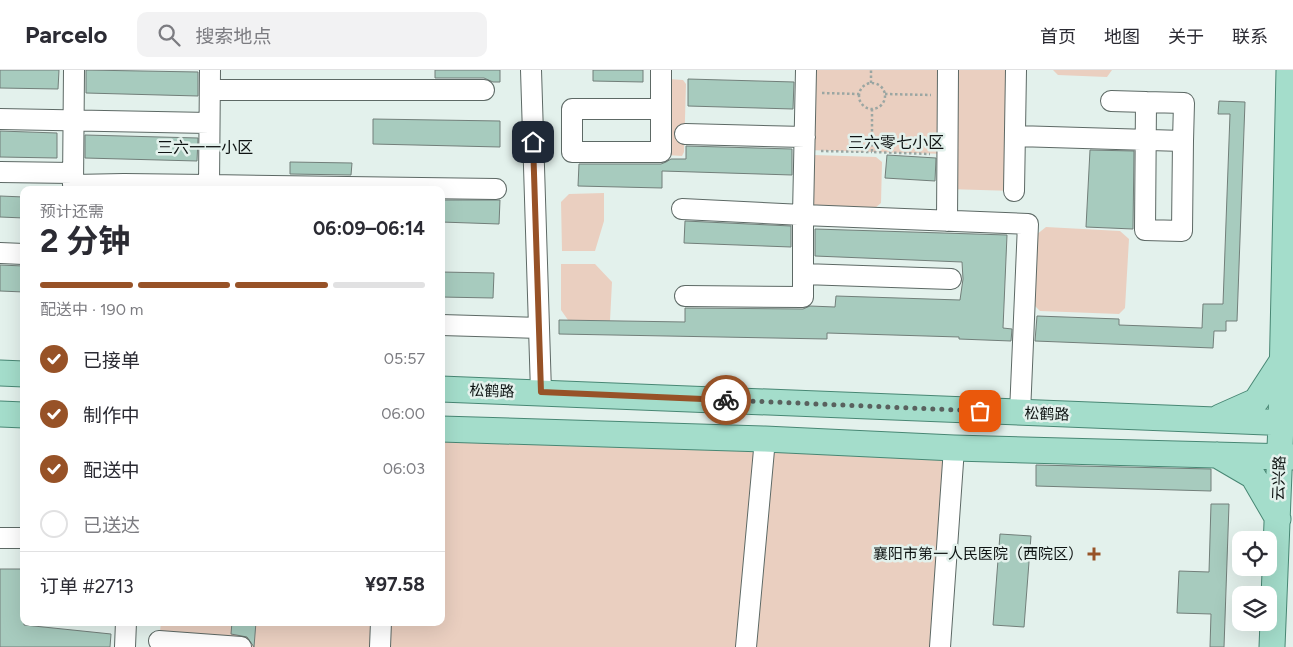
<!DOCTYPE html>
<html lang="zh">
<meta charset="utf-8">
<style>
body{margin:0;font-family:Figtree,"Noto Sans SC",sans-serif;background:#f2f2f3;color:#2b2b33;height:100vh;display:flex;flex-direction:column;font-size:19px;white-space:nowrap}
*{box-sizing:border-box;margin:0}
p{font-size:16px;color:#7c7c81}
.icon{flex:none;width:28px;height:28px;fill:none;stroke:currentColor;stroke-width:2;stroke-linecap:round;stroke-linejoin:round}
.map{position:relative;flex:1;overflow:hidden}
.panel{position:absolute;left:20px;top:116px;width:425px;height:440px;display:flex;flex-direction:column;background:#fff;border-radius:10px;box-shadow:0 5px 20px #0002}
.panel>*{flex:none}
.fabs{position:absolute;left:1232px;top:461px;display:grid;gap:10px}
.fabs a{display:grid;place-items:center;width:45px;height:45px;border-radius:10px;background:#fff;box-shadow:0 5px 20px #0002;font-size:25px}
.pin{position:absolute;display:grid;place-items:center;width:42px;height:42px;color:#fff;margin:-21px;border-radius:10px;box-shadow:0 2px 8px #0006}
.courier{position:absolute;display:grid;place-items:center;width:50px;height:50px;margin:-25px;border:4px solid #975227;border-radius:50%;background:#fff;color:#222;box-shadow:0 1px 6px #0007}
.headline em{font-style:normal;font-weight:700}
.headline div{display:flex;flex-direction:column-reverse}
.headline{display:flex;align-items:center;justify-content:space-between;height:85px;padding:0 20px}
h1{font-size:32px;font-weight:700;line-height:38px}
.bar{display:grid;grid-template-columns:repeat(4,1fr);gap:8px 5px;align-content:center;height:60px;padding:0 20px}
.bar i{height:6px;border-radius:4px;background:#e1e1e2}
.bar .active{background:#975227}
.bar p{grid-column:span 4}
.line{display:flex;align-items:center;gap:12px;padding:0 20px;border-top:1px solid #e1e1e2}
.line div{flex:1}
ol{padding:0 20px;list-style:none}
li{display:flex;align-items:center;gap:15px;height:55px}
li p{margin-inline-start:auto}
li .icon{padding:5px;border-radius:50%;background:#975227;color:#fff;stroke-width:4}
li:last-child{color:#7c7c81}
li i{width:28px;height:28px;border:2px solid #e1e1e2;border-radius:50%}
header{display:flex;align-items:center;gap:30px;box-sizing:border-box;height:70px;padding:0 25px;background:#fff;border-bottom:1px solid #e1e1e2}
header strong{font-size:24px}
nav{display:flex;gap:28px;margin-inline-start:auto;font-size:18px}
.search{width:350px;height:45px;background:#f2f2f3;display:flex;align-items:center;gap:12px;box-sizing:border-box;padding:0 18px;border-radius:10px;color:#7c7c81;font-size:19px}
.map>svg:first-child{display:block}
.green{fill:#eacfc0}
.building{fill:#a7cbbe;stroke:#727f7a}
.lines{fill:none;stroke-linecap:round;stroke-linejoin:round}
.minor-casing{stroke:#5d6965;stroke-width:22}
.major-casing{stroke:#488774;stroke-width:27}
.path{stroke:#9ba6a2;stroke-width:2.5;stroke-dasharray:2.5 2.5;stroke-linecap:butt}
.minor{stroke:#fff;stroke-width:20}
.major{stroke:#a4ddcb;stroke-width:25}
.done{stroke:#59615e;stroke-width:5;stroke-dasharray:0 9}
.route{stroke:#975227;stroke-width:6}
.poi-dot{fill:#975227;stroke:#e3f1ec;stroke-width:2}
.labels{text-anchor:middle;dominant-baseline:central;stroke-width:5;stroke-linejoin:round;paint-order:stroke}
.street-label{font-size:15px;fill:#0e1312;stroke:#e3f1ec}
.poi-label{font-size:15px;fill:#0e1312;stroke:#e3f1ec;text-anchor:end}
.neighbourhood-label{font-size:16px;fill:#0e1312;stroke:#e3f1ec}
</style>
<header>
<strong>Parcelo</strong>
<div class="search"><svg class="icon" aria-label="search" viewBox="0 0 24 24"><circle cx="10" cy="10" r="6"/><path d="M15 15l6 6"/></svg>搜索地点</div>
<nav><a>首页</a><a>地图</a><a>关于</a><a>联系</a></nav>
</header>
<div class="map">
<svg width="1293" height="577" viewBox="0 0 1293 577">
<rect width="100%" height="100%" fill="#e3f1ec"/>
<!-- green -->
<path class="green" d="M 806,0 L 1016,0 L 1014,121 L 947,119 L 947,84 L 805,80 Z
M 1053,0 L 1112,0 L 1107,7 L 1058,5 Z
M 669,9 L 683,10 L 686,14 L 684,82 L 682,86 L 667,85 Z
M 813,85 L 876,87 L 882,92 L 881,133 L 875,138 L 811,137 Z
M 604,123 L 604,151 L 595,181 L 562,181 L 561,132 L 569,124 Z
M 1046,157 L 1120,161 L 1129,169 L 1125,238 L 1119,244 L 1040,241 L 1033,234 L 1036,165 Z
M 561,194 L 595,194 L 612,212 L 610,251 L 568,250 L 561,240 Z
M 441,359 L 954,378 L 940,577 L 241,577 L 159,571 L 161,553 L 441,552 Z"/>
<!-- building -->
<path class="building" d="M 0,0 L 59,0 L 58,19 L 0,18 Z
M 86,0 L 198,2 L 198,26 L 86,23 Z
M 435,0 L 500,0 L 500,12 L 493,12 L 484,8 L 435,8 Z
M 593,0 L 643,0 L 643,12 L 593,11 Z
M 688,9 L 794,12 L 793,39 L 688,36 Z
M 1219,31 L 1245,32 L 1237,251 L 1226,251 L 1226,261 L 1214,261 L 1213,278 L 1035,271 L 1037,246 L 1119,249 L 1119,255 L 1202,258 L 1203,234 L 1223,234 L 1230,44 L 1218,44 Z
M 373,49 L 500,51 L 500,77 L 373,74 Z
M 0,61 L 57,63 L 57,88 L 0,87 Z
M 85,65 L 198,68 L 197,91 L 85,88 Z
M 686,76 L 792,79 L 792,105 L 662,101 L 662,118 L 578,116 L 579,94 L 661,94 L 666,92 L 671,89 L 686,89 Z
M 1090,80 L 1134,81 L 1133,159 L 1086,157 Z
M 887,85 L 936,88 L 935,111 L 885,108 Z
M 290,92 L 352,93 L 351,105 L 290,104 Z
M 0,126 L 24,127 L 24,148 L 0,147 Z
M 441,130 L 500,130 L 499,154 L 441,152 Z
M 685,151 L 791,156 L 791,177 L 684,173 Z
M 815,159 L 1007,165 L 1003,258 L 1012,259 L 1011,271 L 959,269 L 959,267 L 827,263 L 827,269 L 559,264 L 559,250 L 685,252 L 685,238 L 803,239 L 810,236 L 835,237 L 836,226 L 960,230 L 963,209 L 962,192 L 815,186 Z
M 0,195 L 24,196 L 24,222 L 0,221 Z
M 441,202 L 494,203 L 493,228 L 441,227 Z
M 1036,395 L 1211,399 L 1211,421 L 1036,416 Z
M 1211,434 L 1229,434 L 1224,577 L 1210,577 L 1211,544 L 1177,543 L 1179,501 L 1209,502 Z
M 1000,464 L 1031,466 L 1024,557 L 993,555 Z
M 0,499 L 24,499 L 24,555 L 111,564 L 110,577 L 0,577 Z
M 232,552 L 256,552 L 254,577 L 247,567 L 231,564 Z"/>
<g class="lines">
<defs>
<path id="minor" d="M 74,0 L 73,115 L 124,114
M 531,0 L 541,322
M 661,0 L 661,82 L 572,82 L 572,39 L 661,39
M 806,0 L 803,145 L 1028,154 L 1020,343
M 210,20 L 484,20
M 1111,31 L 1146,32
M 0,49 L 209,53
M 685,64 L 805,67
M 1015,66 L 1183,71 L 1184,33 L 1146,32 L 1145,160 L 1182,161 L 1183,71
M 0,102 L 73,103
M 209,115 L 496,119
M 124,120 L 124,114 L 209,115 L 210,0
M 1014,121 L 1016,0
M 682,139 L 803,145 L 803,227 L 685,226
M 947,151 L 948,0
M 0,183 L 24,184
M 803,204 L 951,209
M 441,255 L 539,258
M 0,468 L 24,468
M 159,571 L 241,577
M 125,577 L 126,552
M 380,577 L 381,552
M 746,577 L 765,369
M 940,577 L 954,378"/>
<path id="major" d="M 0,303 L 24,304
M 441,319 L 1293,353
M 0,344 L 24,345
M 1220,347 L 1256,331 L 1282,291
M 441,359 L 765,369 L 954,378 L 1293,387
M 1217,385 L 1253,406 L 1278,449
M 1272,577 L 1281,353 L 1289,0"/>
</defs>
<!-- minor casing -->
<use href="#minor" class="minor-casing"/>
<!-- major casing -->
<use href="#major" class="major-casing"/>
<!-- path -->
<path class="path" d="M 871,13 L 871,0
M859 26a13 13 0 1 1 26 0a13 13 0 1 1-26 0Z
M 822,23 L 859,24
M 885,24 L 931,25
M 872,39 L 872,82 L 930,84
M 821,81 L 872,82"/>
<!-- minor -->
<use href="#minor" class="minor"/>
<!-- major -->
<use href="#major" class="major"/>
</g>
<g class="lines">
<!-- done -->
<path class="done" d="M 726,330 L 980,341"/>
<!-- route -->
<path class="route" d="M 533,72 L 541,322 L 726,330"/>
</g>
<!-- markers -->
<path class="poi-dot" d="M1091.5 476.5h5v5h5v5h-5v5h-5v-5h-5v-5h5z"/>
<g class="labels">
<!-- street labels -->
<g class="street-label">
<text transform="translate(492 321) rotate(2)">松鹤路</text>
<text transform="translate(1047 344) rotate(2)">松鹤路</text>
<text transform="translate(1279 408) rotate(-88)">云兴路</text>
</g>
<!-- poi labels -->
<g class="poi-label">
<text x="1083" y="484">襄阳市第一人民医院（西院区）</text>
</g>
<!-- neighbourhood labels -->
<g class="neighbourhood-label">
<text x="896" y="72">三六零七小区</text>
<text x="205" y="77">三六一一小区</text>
</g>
</g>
</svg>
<div class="fabs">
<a><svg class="icon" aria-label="locate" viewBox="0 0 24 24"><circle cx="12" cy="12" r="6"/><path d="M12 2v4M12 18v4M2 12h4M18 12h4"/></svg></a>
<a><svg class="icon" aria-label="layers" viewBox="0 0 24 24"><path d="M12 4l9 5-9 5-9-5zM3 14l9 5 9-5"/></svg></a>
</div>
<div class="pin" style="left:980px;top:341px;background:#ea580c"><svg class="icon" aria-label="bag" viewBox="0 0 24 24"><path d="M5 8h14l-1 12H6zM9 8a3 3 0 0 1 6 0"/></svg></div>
<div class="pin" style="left:533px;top:72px;background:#1f2937"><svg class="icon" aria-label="home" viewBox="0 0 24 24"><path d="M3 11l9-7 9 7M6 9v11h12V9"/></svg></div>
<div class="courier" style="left:726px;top:330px"><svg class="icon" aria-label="bike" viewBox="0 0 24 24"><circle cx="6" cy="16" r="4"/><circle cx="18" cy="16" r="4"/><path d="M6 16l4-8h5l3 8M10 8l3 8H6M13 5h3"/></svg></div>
<section class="panel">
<div class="headline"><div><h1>2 分钟</h1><p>预计还需</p></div><em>06:09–06:14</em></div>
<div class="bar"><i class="active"></i><i class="active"></i><i class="active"></i><i></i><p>配送中 · 190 m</p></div>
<ol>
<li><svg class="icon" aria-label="check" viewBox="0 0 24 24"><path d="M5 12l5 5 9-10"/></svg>已接单<p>05:57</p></li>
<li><svg class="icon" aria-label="check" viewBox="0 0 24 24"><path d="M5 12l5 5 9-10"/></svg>制作中<p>06:00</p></li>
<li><svg class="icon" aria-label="check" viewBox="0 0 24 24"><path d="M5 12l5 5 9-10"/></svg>配送中<p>06:03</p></li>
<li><i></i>已送达</li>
</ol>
<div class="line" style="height:65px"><div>订单 #2713</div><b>¥97.58</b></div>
</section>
</div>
